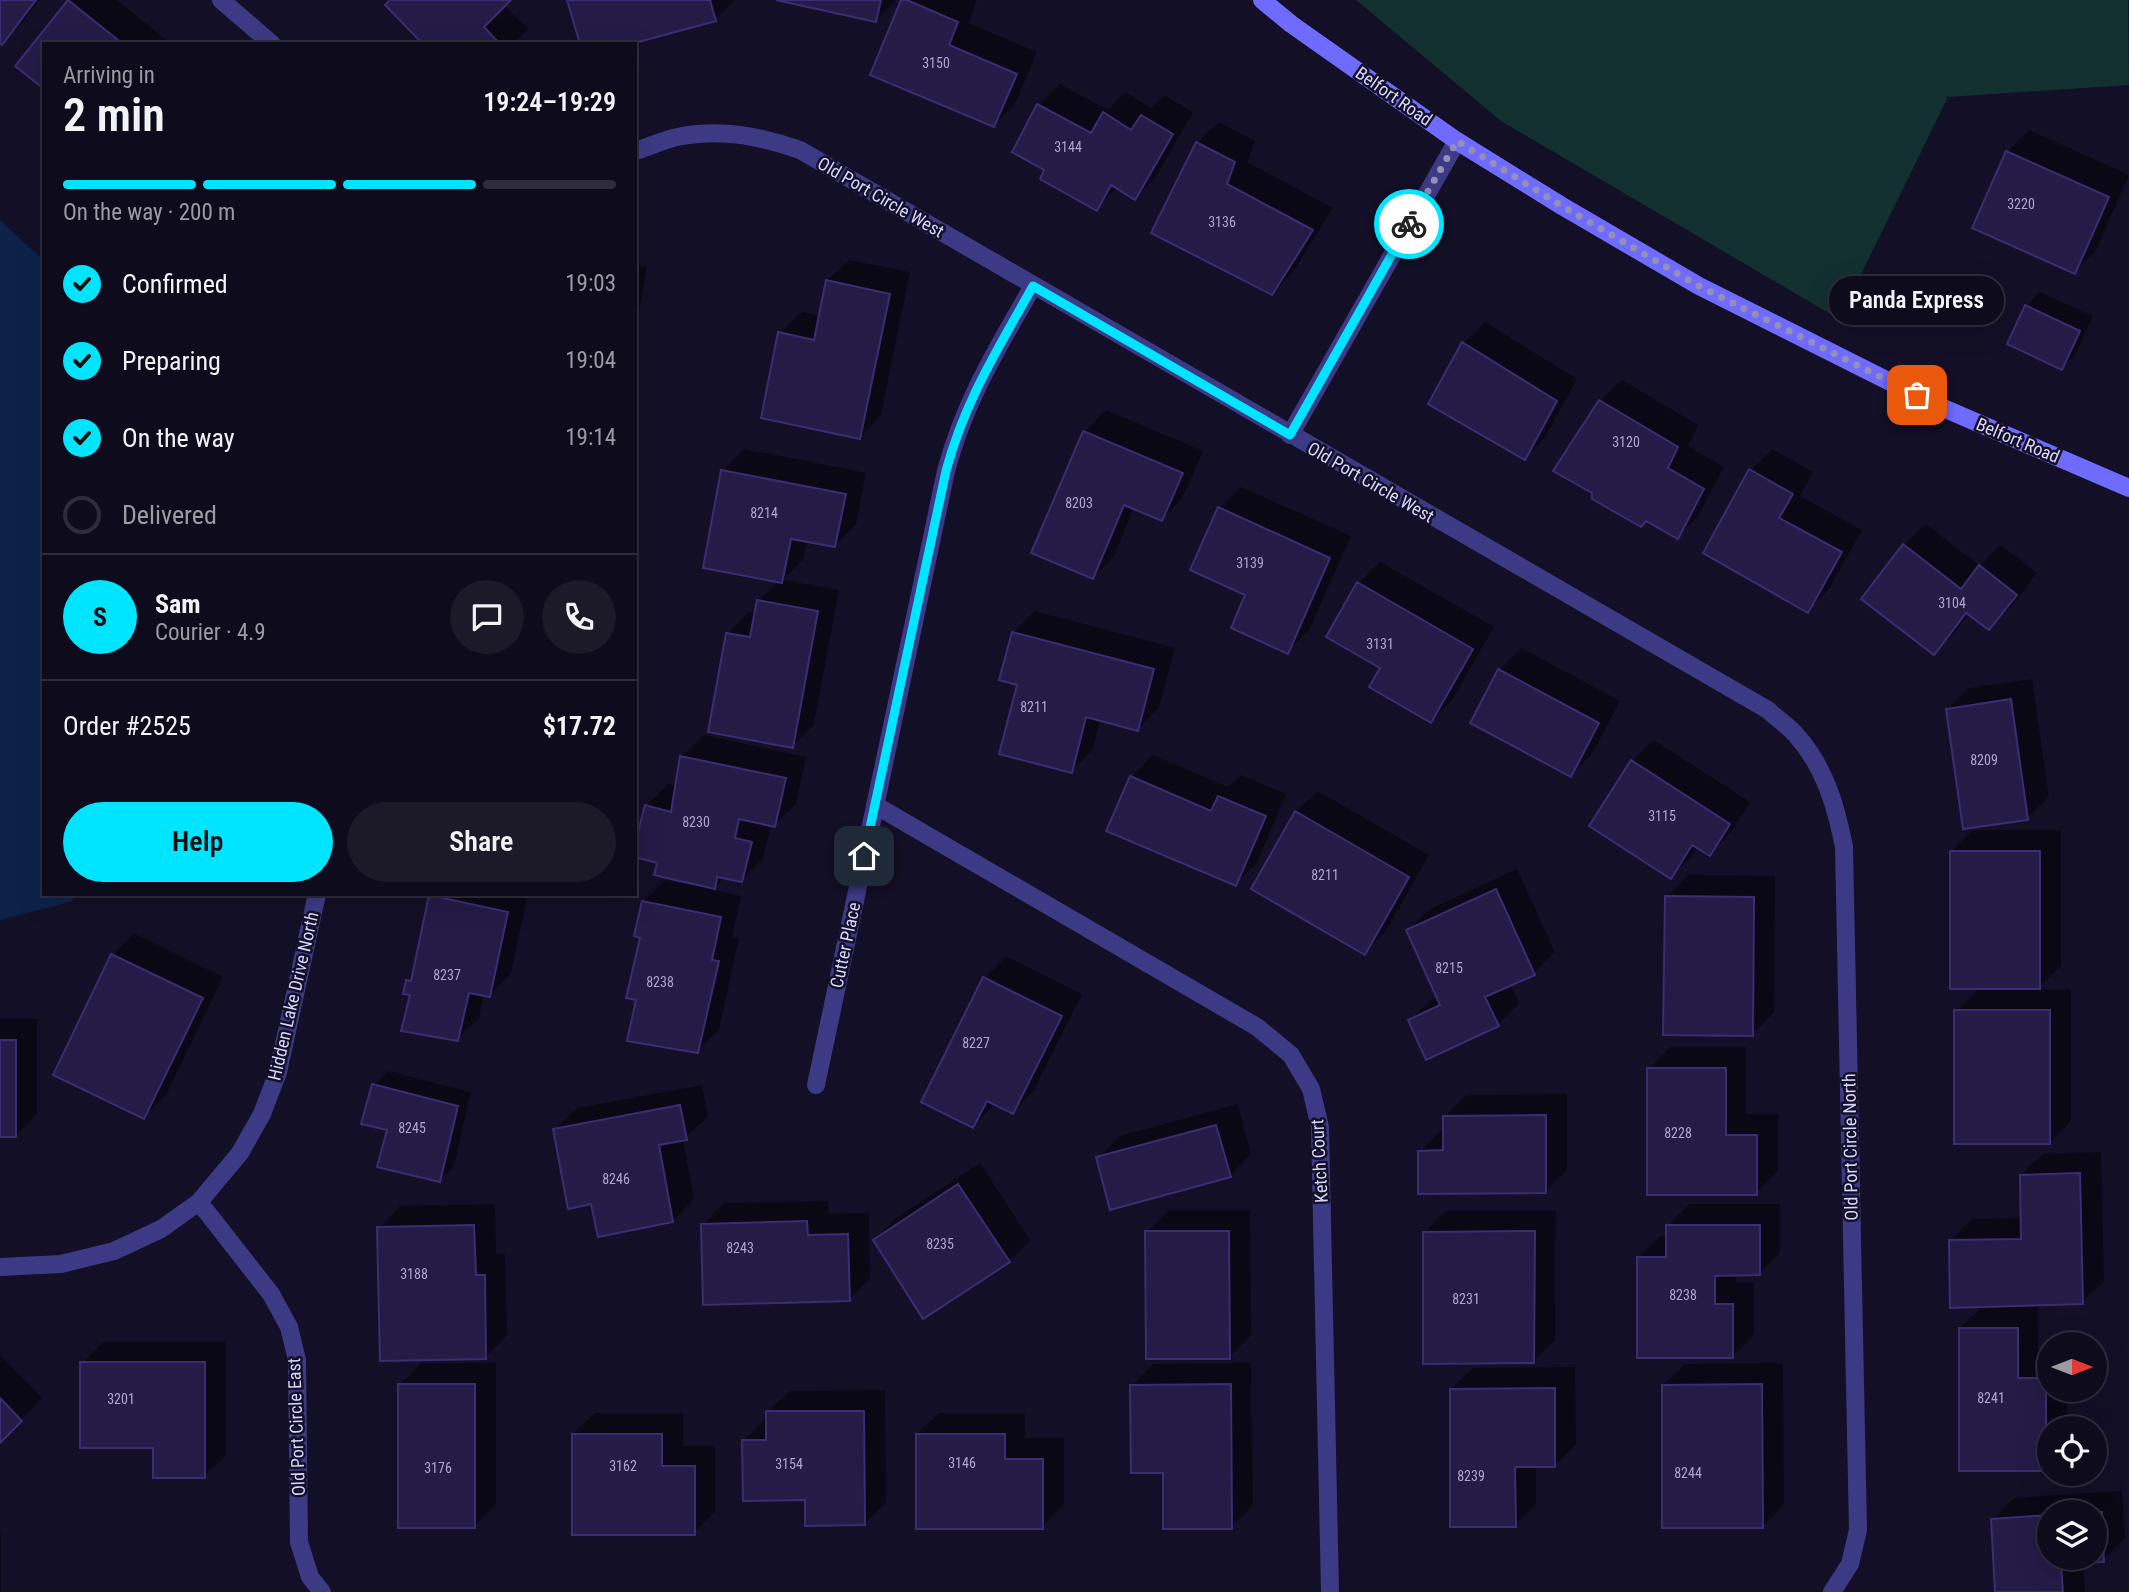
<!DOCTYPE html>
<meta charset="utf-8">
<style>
body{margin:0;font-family:"Roboto Condensed",sans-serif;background:#1c1929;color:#f1f3f6;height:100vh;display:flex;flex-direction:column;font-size:26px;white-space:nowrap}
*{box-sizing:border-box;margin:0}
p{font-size:23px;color:#9b9ba3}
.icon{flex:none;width:38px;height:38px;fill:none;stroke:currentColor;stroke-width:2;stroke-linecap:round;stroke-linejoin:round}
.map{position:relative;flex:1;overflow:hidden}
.drawer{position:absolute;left:42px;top:42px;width:595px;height:854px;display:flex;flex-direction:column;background:#0e0b1c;border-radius:0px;box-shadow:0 7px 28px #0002,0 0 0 2px #2e2b3b}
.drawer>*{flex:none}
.needle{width:46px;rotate:90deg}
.controls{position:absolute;left:2037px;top:1332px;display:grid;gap:14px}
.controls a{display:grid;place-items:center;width:70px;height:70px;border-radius:50%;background:#0e0b1c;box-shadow:0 7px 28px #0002,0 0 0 2px #2e2b3b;font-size:35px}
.pin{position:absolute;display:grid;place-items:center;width:60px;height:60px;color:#fff;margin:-30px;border-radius:14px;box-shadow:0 4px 10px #0006}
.courier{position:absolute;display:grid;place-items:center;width:70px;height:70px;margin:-35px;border:5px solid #00e5ff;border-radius:50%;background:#fff;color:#222;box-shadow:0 2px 9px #0007}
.bubble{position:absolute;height:49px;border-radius:24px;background:#0e0b1c;box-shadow:0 7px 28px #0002,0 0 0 2px #2e2b3b;font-size:23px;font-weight:600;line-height:49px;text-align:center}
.summary em{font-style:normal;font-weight:600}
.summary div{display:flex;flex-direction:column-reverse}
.summary{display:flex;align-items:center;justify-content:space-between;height:119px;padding:0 21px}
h1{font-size:46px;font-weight:600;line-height:52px}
.bar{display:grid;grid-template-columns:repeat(4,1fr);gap:10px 7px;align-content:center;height:84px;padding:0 21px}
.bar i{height:9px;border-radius:5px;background:#2e2b3b}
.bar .active{background:#00e5ff}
.bar p{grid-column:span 4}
.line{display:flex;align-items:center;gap:18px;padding:0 21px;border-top:2px solid #2e2b3b}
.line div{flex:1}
.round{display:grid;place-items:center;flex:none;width:74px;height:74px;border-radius:37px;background:#1c1929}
ol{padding:0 21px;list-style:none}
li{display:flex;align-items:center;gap:21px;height:77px}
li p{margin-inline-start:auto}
li .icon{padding:7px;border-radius:50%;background:#00e5ff;color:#111;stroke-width:4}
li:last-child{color:#9b9ba3}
li i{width:38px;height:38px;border:4px solid #2e2b3b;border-radius:50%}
.primary-button{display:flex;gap:14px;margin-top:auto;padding:14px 21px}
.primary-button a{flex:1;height:80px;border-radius:42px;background:#00e5ff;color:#111;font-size:28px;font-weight:600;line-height:80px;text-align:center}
.primary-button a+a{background:#1c1929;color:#f1f3f6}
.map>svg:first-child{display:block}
.green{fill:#12302f}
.water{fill:#0c2248}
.shadow{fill:#0007;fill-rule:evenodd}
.building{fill:#241b47;stroke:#3b2d73;stroke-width:2}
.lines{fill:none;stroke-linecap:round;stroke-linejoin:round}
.street{stroke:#3d3a85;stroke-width:18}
.secondary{stroke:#6f6bff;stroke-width:18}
.done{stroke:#948fb3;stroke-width:7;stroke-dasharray:0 12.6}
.route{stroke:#00e5ff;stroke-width:9}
.labels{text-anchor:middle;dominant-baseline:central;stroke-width:5;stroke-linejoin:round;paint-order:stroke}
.number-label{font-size:14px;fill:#aca6d1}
.street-label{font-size:18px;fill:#d9d4ff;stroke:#130f26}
</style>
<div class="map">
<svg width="2129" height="1592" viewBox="0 0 2129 1592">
<rect width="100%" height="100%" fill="#130f26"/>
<!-- green -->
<path class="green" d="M 1356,0 L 2128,0 L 2129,85 L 1948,97 L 1839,319 L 1501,121 Z"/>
<!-- water -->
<path class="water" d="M 0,220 L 44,261 L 44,894 L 78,894 L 70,902 L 0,920 Z"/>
<!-- shadow -->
<path class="shadow" d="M 0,0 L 39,0 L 24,21 L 2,43 L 0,41 Z
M 70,0 L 117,0 L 171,44 L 44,44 L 18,66 Z
M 392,0 L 509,0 L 504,5 L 528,29 L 513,44 L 426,44 Z
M 569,0 L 734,0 L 715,19 Z
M 784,0 L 896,0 L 876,20 Z
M 903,0 L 977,0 L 969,23 L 1037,52 L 1015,104 L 994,125 Z
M 1060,84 L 1108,110 L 1126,92 L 1151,108 L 1164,95 L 1193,112 L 1156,177 L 1135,198 L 1118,187 L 1096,209 L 1046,169 L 1039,105 Z
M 1219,122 L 1255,141 L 1247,162 L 1333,208 L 1293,272 L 1272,293 L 1197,143 Z
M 2029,130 L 2129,175 L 2096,251 L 2074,272 L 2008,152 Z
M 849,260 L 910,272 L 881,415 L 860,437 L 780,333 L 802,312 L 820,316 L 827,281 Z
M 635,265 L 647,267 L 635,331 Z
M 2040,292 L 2093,316 L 2076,353 L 2062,368 L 2026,306 Z
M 1485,322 L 1577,379 L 1546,436 L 1525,458 L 1463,344 Z
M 1622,380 L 1698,425 L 1688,446 L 1724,467 L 1699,515 L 1677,537 L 1600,401 Z
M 1106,410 L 1203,451 L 1183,497 L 1162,519 L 1134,507 L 1114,556 L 1093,577 L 1085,432 Z
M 745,449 L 866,473 L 856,524 L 835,545 L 807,540 L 803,560 L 783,580 L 839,590 L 814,724 L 793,746 L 728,634 L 749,612 L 756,613 L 758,601 L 778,581 L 723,471 Z
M 1772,449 L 1813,472 L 1800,496 L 1862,530 L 1829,589 L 1808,610 L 1751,470 Z
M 1241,487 L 1351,536 L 1309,630 L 1287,652 L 1248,595 L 1220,508 Z
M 1926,524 L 1980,566 L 2001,545 L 2037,573 L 2011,607 L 1989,628 L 1969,613 L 1955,632 L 1934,653 L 1904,545 Z
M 1380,562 L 1494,627 L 1452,700 L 1431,721 L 1382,667 L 1359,583 Z
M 1035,611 L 1175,648 L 1159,708 L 1138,729 L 1100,719 L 1093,750 L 1071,771 L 1019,684 L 1013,633 Z
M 1521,648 L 1620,701 L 1592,754 L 1570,775 L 1472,722 L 1500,670 Z
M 2032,679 L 2049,797 L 2027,818 L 1948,709 L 1969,688 Z
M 704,735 L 806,757 L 796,804 L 774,825 L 771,825 L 763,859 L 741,880 L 725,877 L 712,890 L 741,896 L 732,938 L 739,939 L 719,1029 L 697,1051 L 638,998 L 644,901 L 665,880 L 689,885 L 690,882 L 659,862 L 646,806 L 668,784 L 677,786 L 682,756 Z
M 1654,740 L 1750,802 L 1731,832 L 1709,854 L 1698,846 L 1692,856 L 1670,877 L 1632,761 Z
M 1153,755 L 1228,787 L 1241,775 L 1286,794 L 1257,863 L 1235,884 L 1109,830 L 1132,777 Z
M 1318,791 L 1429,855 L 1386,931 L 1365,952 L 1296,812 Z
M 1973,830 L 2061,830 L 2061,966 L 2037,989 L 2071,989 L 2071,1121 L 2050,1142 L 1956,1011 L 1980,987 L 1951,851 Z
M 1517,869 L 1555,952 L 1534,973 L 1510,984 L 1519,1003 L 1498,1025 L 1410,1020 L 1432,999 L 1438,996 L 1408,930 L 1430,909 Z
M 1688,875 L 1775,876 L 1774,1013 L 1752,1034 L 1667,897 Z
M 432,894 L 528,894 L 511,973 L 490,995 L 484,994 L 479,1018 L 457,1039 L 412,994 L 408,981 L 414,975 Z
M 134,933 L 223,977 L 166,1095 L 144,1117 L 113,955 Z
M 1006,956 L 1082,994 L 1034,1090 L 1013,1112 L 995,1103 L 973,1126 L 923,1101 L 985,978 Z
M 0,1019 L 37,1019 L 37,1114 L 16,1135 L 0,1135 Z
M 1670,1047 L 1746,1047 L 1746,1114 L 1778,1114 L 1778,1171 L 1756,1193 L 1649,1069 Z
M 388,1071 L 471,1092 L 454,1166 L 440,1180 L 389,1128 L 374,1085 Z
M 702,1085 L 708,1117 L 683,1139 L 694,1199 L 673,1221 L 555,1129 L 577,1108 Z
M 1567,1094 L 1567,1170 L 1546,1191 L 1420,1151 L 1442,1130 L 1445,1130 L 1445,1117 L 1467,1095 Z
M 1238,1104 L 1251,1154 L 1230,1176 L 1098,1158 L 1120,1136 Z
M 2101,1152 L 2104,1281 L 2082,1302 L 2038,1304 L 2038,1357 L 2049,1357 L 2049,1390 L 2067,1390 L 2067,1428 L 2049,1428 L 2049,1465 L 2045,1469 L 1960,1328 L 1984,1305 L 1951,1241 L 1972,1219 L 2022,1218 L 2021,1175 L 2043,1154 Z
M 980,1163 L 1030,1240 L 1009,1261 L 875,1240 L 896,1218 Z
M 828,1201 L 829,1214 L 869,1213 L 870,1278 L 849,1299 L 703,1225 L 724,1203 Z
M 495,1204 L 496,1254 L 505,1254 L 507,1335 L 486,1357 L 379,1228 L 400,1206 Z
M 1689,1204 L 1780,1204 L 1780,1252 L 1759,1274 L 1736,1274 L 1736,1283 L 1754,1283 L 1754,1334 L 1733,1356 L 1638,1258 L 1660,1236 L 1668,1236 L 1668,1226 Z
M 1169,1210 L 1250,1210 L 1251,1335 L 1229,1357 L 1147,1232 Z
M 1446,1211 L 1556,1211 L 1555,1340 L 1533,1361 L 1424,1233 Z
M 104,1341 L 226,1341 L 226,1455 L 204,1476 L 155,1446 L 82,1363 Z
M 0,1355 L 42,1398 L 0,1441 Z
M 421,1363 L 496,1363 L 496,1504 L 474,1526 L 400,1385 Z
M 1251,1363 L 1253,1505 L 1231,1527 L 1164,1471 L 1132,1385 L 1153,1364 Z
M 1783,1363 L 1784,1504 L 1763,1526 L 1663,1385 L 1685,1364 Z
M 1575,1367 L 1576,1444 L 1555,1465 L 1536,1465 L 1536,1504 L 1515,1525 L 1451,1389 L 1473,1368 Z
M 885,1390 L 886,1502 L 864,1524 L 807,1499 L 744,1441 L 765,1419 L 768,1419 L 768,1412 L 790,1391 Z
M 595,1413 L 683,1413 L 683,1446 L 715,1446 L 715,1512 L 694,1533 L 573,1434 Z
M 939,1413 L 1025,1413 L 1025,1438 L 1064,1438 L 1064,1505 L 1042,1527 L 917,1434 Z
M 2122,1491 L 2125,1538 L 2103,1560 L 2083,1561 L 2085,1592 L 1996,1592 L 1993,1519 L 2014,1498 ZM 2049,1512 L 2095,1512 L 2095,1558 L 2049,1558 Z
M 0,1533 L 1,1533 L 1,1592 L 0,1592 Z"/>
<!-- building -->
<path class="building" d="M 0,0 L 36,0 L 2,45 L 0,43 Z
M 68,0 L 123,44 L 44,44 L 44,89 L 15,66 Z
M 390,0 L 511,0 L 484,27 L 500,44 L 423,44 L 385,5 Z
M 567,0 L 710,0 L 716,21 L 631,44 L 580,44 Z
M 776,0 L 881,0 L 876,22 Z
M 901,0 L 907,0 L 958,22 L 949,45 L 1017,74 L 994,127 L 870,75 Z
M 1037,104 L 1091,133 L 1103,112 L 1131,130 L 1141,115 L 1173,134 L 1135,200 L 1111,185 L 1097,211 L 1040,179 L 1044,170 L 1012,152 Z
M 1196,142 L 1235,162 L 1227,184 L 1313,230 L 1272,295 L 1151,233 Z
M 2006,151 L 2109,197 L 2075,274 L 1972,228 Z
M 826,280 L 890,294 L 860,439 L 761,418 L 778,332 L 814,340 Z
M 2025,305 L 2080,331 L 2062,370 L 2007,344 Z
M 1462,342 L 1557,401 L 1525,460 L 1428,404 Z
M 1599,400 L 1678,447 L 1668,468 L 1704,489 L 1678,539 L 1646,521 L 1641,527 L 1592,499 L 1592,493 L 1553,471 Z
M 1083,431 L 1183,473 L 1162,521 L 1124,505 L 1093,579 L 1031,553 Z
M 1749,469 L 1793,494 L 1779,518 L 1842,552 L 1808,613 L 1703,553 Z
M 721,470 L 846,494 L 835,547 L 791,539 L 782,583 L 703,568 Z
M 1218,507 L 1330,558 L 1288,654 L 1231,628 L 1245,595 L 1190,570 Z
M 1903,544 L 1961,589 L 1979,565 L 2017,595 L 1989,630 L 1966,613 L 1934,655 L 1861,599 Z
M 1357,582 L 1473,649 L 1431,723 L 1369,687 L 1380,668 L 1326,637 Z
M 757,600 L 818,611 L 793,748 L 708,732 L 726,633 L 750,637 Z
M 1012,632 L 1154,669 L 1138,731 L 1086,717 L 1072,773 L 999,754 L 1017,685 L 999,680 Z
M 1498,669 L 1599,723 L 1571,777 L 1470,723 Z
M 2011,699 L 2028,820 L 1963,829 L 1946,709 Z
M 680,756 L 786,778 L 775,827 L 739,819 L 735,838 L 752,842 L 742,882 L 717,877 L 715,889 L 654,875 L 657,863 L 635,857 L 635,844 L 645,805 L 671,812 Z
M 1631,760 L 1730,824 L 1710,856 L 1692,845 L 1671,879 L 1589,826 Z
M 1130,776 L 1211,811 L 1218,796 L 1266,816 L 1236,886 L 1106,831 Z
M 1295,811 L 1409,877 L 1365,955 L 1251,889 Z
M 1950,851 L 2040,851 L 2040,989 L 1950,989 Z
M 1496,889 L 1535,975 L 1485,997 L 1499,1026 L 1426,1060 L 1408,1020 L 1440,1005 L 1406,930 Z
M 429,895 L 508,912 L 490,997 L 469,993 L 458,1041 L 401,1031 L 410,995 L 403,994 L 406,980 L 411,981 Z
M 1665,896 L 1754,897 L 1753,1036 L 1663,1035 Z
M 642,901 L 721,917 L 712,960 L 719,961 L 698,1053 L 627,1041 L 636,1000 L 626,998 L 640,938 L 634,936 Z
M 111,954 L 203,998 L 144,1119 L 53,1075 Z
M 983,977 L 1062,1016 L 1013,1114 L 987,1101 L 973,1128 L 921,1102 Z
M 1954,1010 L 2050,1010 L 2050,1144 L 1954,1144 Z
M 0,1040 L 16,1040 L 16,1137 L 0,1137 Z
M 1647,1068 L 1726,1068 L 1726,1135 L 1757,1135 L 1757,1195 L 1647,1195 Z
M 372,1084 L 458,1106 L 440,1182 L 377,1167 L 387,1130 L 361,1124 Z
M 680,1105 L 687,1140 L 659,1145 L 673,1222 L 598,1237 L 591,1204 L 568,1209 L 553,1129 Z
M 1546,1115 L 1546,1193 L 1418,1194 L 1418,1151 L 1443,1150 L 1443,1116 Z
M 1216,1125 L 1231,1177 L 1110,1210 L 1096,1157 Z
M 2080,1173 L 2083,1304 L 1950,1308 L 1949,1240 L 2021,1239 L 2020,1175 Z
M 958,1184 L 1010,1262 L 923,1319 L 873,1240 Z
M 807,1221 L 808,1235 L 848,1234 L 850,1301 L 703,1305 L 701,1224 Z
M 474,1225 L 476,1275 L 485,1275 L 486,1359 L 380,1361 L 377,1227 Z
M 1666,1225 L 1760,1225 L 1760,1275 L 1715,1276 L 1715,1304 L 1733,1304 L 1733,1358 L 1637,1358 L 1637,1257 L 1666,1257 Z
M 1145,1231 L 1229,1231 L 1230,1359 L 1146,1359 Z
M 1535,1231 L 1534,1363 L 1423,1364 L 1423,1232 Z
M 1959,1328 L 2018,1328 L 2018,1378 L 2046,1378 L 2046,1471 L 1959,1471 Z
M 80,1362 L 205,1362 L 205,1478 L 153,1478 L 153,1448 L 80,1448 Z
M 398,1384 L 475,1384 L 475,1528 L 398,1528 Z
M 1231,1384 L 1232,1529 L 1163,1529 L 1163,1473 L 1131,1473 L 1130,1385 Z
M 1762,1384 L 1763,1528 L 1662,1528 L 1662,1385 Z
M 1555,1388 L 1555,1467 L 1515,1467 L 1516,1527 L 1450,1527 L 1450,1389 Z
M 0,1398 L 22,1421 L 0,1443 Z
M 766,1411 L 864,1411 L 865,1525 L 805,1526 L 805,1500 L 743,1501 L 742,1440 L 766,1440 Z
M 572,1434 L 662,1434 L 662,1466 L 695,1466 L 695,1535 L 572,1535 Z
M 916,1434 L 1005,1434 L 1005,1459 L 1043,1459 L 1043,1529 L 916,1529 Z
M 2095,1512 L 2102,1512 L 2104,1562 L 2061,1564 L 2063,1592 L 1995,1592 L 1991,1519 L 2049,1515 L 2049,1558 L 2095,1558 Z"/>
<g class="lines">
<!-- street -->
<path class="street" d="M 221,0 L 272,44
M 635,151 C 649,147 663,140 677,137 C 721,128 759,136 800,150 L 1768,710 C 1777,719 1789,726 1797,736 C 1825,768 1836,806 1844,847 L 1858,1530 L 1850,1564 L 1832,1592
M 1290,435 L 1457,141
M 875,805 L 1257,1027 L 1291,1055 L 1311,1089 L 1320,1127 L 1330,1592
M 816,1085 L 946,471 C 965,400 997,349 1033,286
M 199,1202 L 271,1294 L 289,1327 L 297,1360 L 299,1542 L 310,1577 L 322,1592
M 0,1267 L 61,1264 L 114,1251 L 161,1229 L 199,1202 L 240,1153 L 262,1114 L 278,1072 L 317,894"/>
<!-- secondary -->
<path class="secondary" d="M 1262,0 L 1291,24 L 1457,141 L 1562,206 L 1699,286 L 1934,404 L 2129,488"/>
</g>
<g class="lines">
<!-- done -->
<path class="done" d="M 1409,224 L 1457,141 L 1562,206 L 1699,286 L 1917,395"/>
<!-- route -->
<path class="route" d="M 864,856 L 946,471 C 965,400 998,349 1033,286 L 1290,435 L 1409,224"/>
</g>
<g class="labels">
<!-- number labels -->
<g class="number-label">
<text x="936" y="63">3150</text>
<text x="1068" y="147">3144</text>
<text x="2021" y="204">3220</text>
<text x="1222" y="222">3136</text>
<text x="1626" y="442">3120</text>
<text x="1079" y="503">8203</text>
<text x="764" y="513">8214</text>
<text x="1250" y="563">3139</text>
<text x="1952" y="603">3104</text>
<text x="1380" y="644">3131</text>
<text x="1034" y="707">8211</text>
<text x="1984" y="760">8209</text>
<text x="1662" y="816">3115</text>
<text x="696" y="822">8230</text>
<text x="1325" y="875">8211</text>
<text x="1449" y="968">8215</text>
<text x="447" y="975">8237</text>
<text x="660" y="982">8238</text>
<text x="976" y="1043">8227</text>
<text x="412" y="1128">8245</text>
<text x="1678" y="1133">8228</text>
<text x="616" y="1179">8246</text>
<text x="940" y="1244">8235</text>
<text x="740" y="1248">8243</text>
<text x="414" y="1274">3188</text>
<text x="1683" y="1295">8238</text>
<text x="1466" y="1299">8231</text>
<text x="1991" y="1398">8241</text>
<text x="121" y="1399">3201</text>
<text x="962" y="1463">3146</text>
<text x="789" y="1464">3154</text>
<text x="623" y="1466">3162</text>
<text x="438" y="1468">3176</text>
<text x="1688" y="1473">8244</text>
<text x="1471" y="1476">8239</text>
</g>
<!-- street labels -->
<g class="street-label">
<text transform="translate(1394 96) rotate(35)">Belfort Road</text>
<text transform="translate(881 197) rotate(30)">Old Port Circle West</text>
<text transform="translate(2018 440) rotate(23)">Belfort Road</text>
<text transform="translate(1371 482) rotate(30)">Old Port Circle West</text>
<text transform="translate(845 945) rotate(-78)">Cutter Place</text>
<text transform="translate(293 996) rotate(-77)">Hidden Lake Drive North</text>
<text transform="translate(1850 1147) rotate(-91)">Old Port Circle North</text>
<text transform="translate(1319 1161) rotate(-93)">Ketch Court</text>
<text transform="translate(296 1427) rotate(-92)">Old Port Circle East</text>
</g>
</g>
</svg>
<div class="controls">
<a><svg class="needle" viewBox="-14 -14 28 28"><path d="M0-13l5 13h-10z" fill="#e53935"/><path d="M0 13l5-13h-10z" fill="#9b9ba3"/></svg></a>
<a><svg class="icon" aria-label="locate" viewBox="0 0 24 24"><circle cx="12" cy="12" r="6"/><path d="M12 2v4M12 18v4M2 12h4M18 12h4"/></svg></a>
<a><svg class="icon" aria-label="layers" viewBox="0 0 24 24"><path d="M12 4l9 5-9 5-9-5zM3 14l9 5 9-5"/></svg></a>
</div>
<div class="pin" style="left:1917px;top:395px;background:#ea580c"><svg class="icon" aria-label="bag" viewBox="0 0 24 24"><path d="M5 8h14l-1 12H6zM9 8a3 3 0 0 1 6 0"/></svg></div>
<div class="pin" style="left:864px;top:856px;background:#1f2937"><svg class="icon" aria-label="home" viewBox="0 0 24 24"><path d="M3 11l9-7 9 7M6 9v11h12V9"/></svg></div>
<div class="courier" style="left:1409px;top:224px"><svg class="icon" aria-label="bike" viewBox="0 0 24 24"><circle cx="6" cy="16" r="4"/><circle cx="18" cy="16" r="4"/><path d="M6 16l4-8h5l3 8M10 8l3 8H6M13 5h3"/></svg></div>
<div class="bubble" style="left:1829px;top:276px;width:175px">Panda Express</div>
<section class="drawer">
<div class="summary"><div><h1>2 min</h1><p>Arriving in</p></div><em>19:24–19:29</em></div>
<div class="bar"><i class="active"></i><i class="active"></i><i class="active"></i><i></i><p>On the way · 200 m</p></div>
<ol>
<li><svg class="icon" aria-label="check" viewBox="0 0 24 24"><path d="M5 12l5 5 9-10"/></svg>Confirmed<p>19:03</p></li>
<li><svg class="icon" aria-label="check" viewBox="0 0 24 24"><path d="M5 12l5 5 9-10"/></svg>Preparing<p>19:04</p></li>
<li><svg class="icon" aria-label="check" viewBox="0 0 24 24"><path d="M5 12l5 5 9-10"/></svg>On the way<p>19:14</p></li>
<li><i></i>Delivered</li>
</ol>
<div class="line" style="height:126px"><b class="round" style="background:#00e5ff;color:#111">S</b><div><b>Sam</b><p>Courier · 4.9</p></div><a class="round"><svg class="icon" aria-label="chat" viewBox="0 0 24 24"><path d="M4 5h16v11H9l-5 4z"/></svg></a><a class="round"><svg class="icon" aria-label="phone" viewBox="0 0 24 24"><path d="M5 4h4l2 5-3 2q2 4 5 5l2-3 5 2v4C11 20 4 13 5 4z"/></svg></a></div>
<div class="line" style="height:91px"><div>Order #2525</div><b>$17.72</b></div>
<div class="primary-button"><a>Help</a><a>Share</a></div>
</section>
</div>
